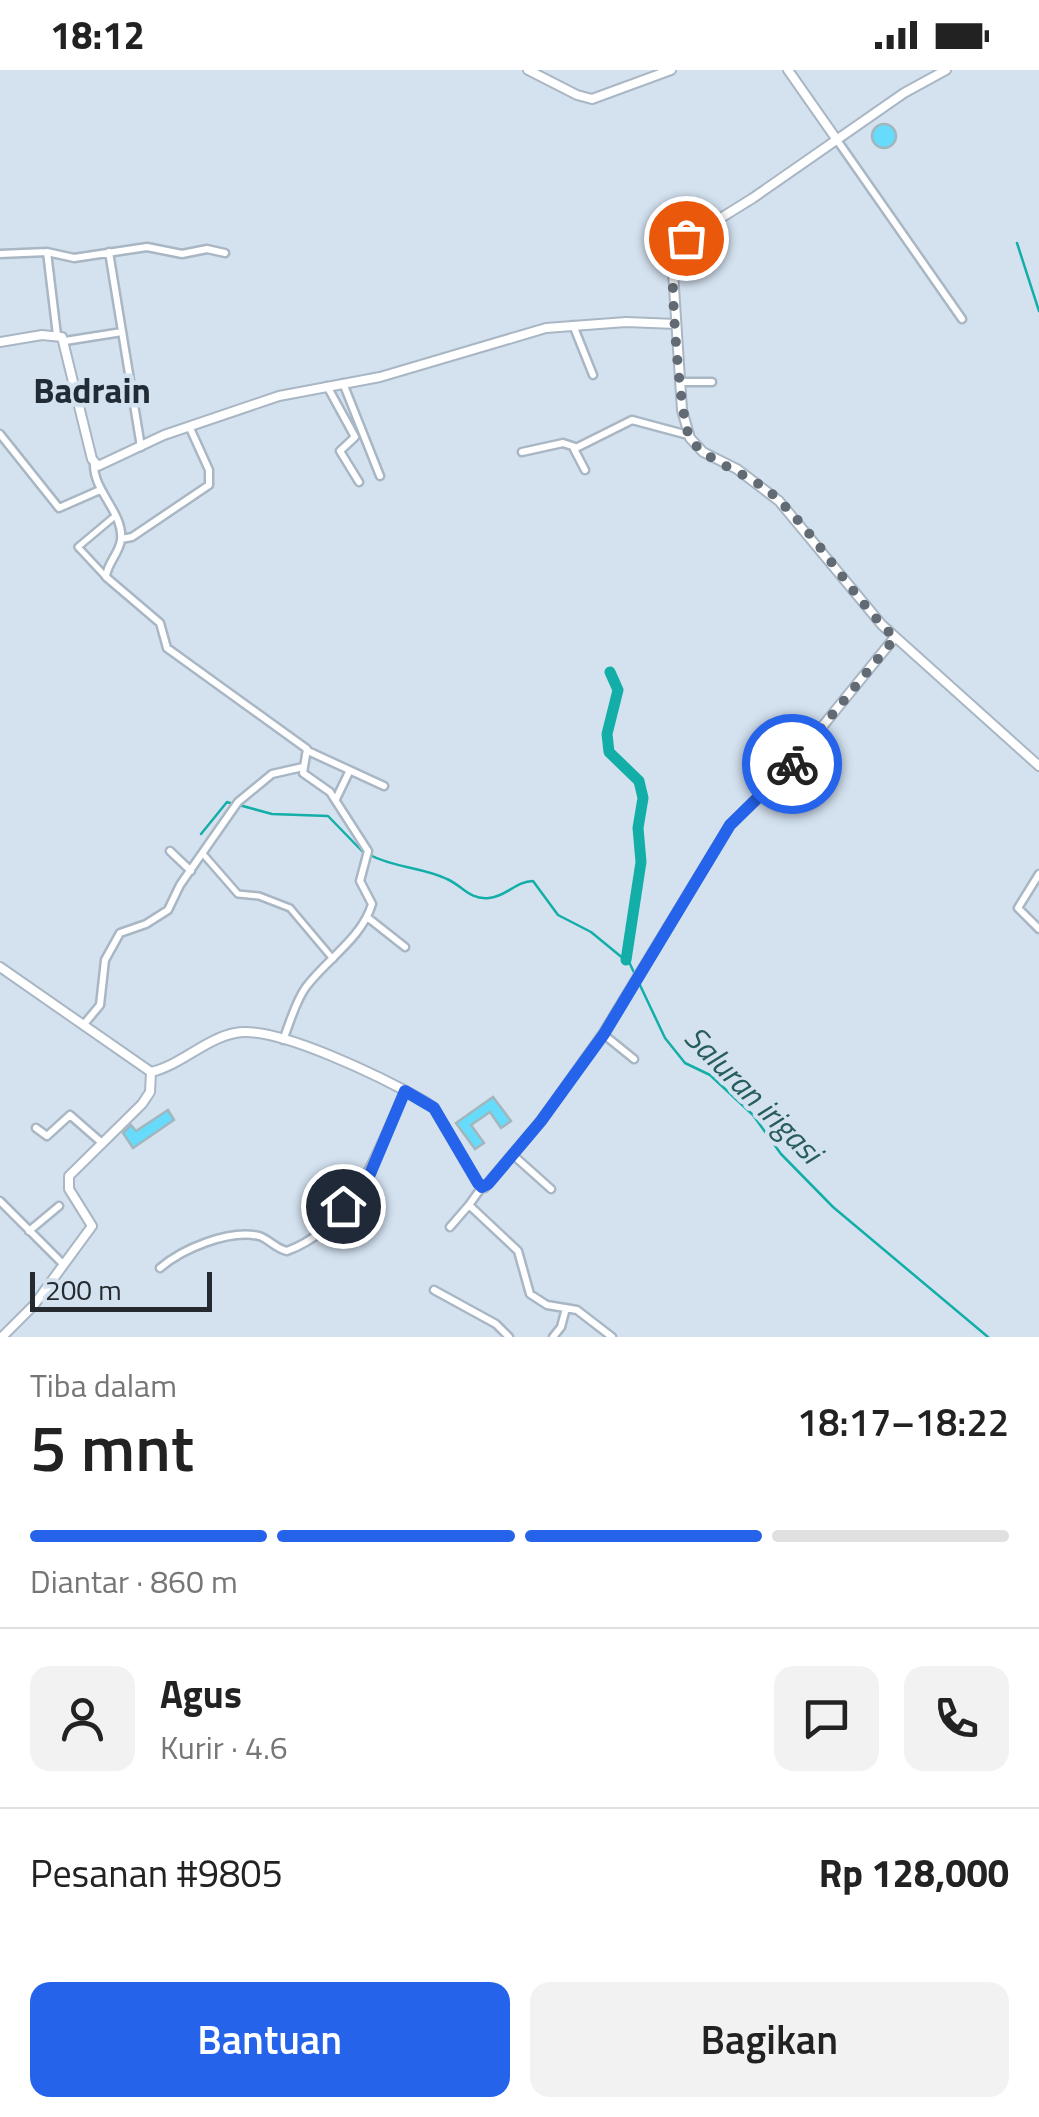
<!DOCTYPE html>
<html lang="id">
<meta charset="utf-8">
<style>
body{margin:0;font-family:"Titillium Web",sans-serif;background:#f2f2f2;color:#222;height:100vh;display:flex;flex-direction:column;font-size:38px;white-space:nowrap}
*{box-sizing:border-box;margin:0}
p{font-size:32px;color:#767676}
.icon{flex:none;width:55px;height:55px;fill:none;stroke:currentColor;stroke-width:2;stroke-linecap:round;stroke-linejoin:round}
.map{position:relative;height:1267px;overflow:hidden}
.drawer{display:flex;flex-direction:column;background:#fff;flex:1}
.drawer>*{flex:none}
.scale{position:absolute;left:30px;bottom:25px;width:182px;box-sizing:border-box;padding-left:10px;border:5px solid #242a2f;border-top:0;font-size:28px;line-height:35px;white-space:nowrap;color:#242a2f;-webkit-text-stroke:8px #d4e2f0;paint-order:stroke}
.pin{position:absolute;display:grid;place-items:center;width:85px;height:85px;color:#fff;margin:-42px;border:5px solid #fff;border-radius:50%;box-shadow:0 2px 10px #0007}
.courier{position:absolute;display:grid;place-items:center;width:100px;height:100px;margin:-50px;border:8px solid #2563eb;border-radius:50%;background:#fff;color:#222;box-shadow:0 2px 12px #0007}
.summary em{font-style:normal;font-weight:600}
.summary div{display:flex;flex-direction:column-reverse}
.summary{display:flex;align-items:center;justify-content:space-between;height:170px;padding:0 30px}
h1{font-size:65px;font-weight:600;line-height:75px}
.bar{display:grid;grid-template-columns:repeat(4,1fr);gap:15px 10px;align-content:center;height:120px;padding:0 30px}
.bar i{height:12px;border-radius:8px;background:#e0e0e0}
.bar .selected{background:#2563eb}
.bar p{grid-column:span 4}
.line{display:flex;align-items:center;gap:25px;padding:0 30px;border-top:2px solid #e0e0e0}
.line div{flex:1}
.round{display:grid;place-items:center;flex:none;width:105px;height:105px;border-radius:20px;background:#f2f2f2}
.button{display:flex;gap:20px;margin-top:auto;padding:20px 30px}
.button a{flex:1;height:115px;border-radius:20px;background:#2563eb;color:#fff;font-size:40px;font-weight:600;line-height:115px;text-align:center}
.button a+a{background:#f2f2f2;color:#222}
.status{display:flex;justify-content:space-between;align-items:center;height:70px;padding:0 50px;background:#fff;direction:ltr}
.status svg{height:28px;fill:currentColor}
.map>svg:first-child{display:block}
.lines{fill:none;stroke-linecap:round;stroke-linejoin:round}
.stream{stroke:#13aea7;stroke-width:2.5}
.river{stroke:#13aea7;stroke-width:11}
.building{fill:#66dbfc;stroke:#a1b6bd;stroke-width:2.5}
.pedestrian-casing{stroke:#a9b6c4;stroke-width:10}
.minor-casing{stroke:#a9b6c4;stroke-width:11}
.tertiary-casing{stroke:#a9b6c4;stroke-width:12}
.pedestrian{stroke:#fff;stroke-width:5}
.minor{stroke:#fff;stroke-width:6}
.tertiary{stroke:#fff;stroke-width:8}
.done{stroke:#626a73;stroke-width:10;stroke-dasharray:0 18}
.route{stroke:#2563eb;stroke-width:12}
.labels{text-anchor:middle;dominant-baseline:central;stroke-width:9;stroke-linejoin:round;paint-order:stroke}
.water-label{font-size:32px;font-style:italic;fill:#275d5a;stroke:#d4e2f0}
.quarter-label{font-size:35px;font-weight:bold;fill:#212c37;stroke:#d4e2f0}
</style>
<div class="status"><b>18:12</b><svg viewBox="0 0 49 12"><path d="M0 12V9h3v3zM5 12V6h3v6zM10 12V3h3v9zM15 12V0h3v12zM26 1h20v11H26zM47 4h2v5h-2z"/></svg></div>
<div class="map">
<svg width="1039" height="1267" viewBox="0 0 1039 1267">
<rect width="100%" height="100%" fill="#d4e2f0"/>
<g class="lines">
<!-- stream -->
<path class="stream" d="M 1017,173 L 1039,241
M 239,735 L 272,744 L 328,746 L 363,782
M 201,764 L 227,732 L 233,734
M 370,785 C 394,798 423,797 447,809 C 463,816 469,830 489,828 C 506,827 516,811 533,811 L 558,845 L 591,862 L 630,894 L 665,968 L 685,993 L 710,1005 L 753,1045 L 781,1084 L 833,1137 L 988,1267"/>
<!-- river -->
<path class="river" d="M 610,602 L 618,620 L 607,664 L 609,682 L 639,711 L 643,728 L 638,758 L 641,792 L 626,890"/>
</g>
<!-- building -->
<path class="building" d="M872 66a12 12 0 1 1 24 0a12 12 0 1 1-24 0Z
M 493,1027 L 511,1051 L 501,1058 L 490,1042 L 471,1055 L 484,1073 L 475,1079 L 456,1053 Z
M 168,1040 L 174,1050 L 133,1078 L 123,1063 L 131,1055 L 136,1061 Z"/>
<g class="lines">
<defs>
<path id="pedestrian" d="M 106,507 L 78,477 L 115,446
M 204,785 L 238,824 L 259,826 L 290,838 L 333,889"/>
<path id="minor" d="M 837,70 L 962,249
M 47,182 L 57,265
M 109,182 L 141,377
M 0,184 L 47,182 L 74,188 L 147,177 L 182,184 L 207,179 L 225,183
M 573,255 L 593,305
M 65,271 L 122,262
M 680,312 L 712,312
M 343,313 L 380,406
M 327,316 L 355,367 L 340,381 L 359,412
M 0,364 L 59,438 L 100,420
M 522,382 L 563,373 L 575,377
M 94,395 C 94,422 124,443 121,470 C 119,484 107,493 106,507 L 160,553 L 167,578 L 307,679 L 303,703 L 330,722 L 368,781 L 360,811 L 372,834 C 362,868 327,889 306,917 C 295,932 290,953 283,970
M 585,400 L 574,379 L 632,350 L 688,365
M 121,469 L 132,467 L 209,415 L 209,400 L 189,356
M 308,681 L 384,716
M 336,729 L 349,702
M 170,781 L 191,801
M 1039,804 L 1018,838 L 1039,859
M 367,847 L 405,877
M 85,953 L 100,935 L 105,890 L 120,863 L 146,854 L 168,840 L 180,815 L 238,732 L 272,704 L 303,697
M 603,964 L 634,989
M 36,1058 L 47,1066 L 70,1045 L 102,1073
M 513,1085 L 551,1119
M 482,1117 L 469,1135 L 518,1181 L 530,1224 L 547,1235 L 577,1240 L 612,1267
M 0,1131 L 63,1194
M 450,1157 L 469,1135
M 29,1161 L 59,1136
M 160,1198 C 182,1179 229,1159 259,1166 C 269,1169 276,1179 287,1181 C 354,1157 378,1078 405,1021
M 434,1220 L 496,1254 L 509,1267
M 553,1267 L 561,1257 L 566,1238"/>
<path id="tertiary" d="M 528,0 L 577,25 L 592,29 L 671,0
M 788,0 L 837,70
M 946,0 L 904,23 L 753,128 L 682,172 L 673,202 L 682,340 L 690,368 L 703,382 L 737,399 L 779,431 L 882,555 L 1039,696
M 0,272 L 42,265 L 62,267 L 92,389 L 98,396 L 164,365 L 279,326 L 380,307 L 546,258 L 626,252 L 676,254
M 0,897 L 151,1002
M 2,1267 L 34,1235 L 92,1156 L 69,1119 L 69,1106 L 142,1034 L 150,1022 L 151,1002 C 181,995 205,969 235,963 C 276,954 387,1010 424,1031 L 434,1038 L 478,1113 L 485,1117 L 541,1051 L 603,964 L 730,755 L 787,700 L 895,567"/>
</defs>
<!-- pedestrian casing -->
<use href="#pedestrian" class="pedestrian-casing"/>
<!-- minor casing -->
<use href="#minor" class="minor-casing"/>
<!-- tertiary casing -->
<use href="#tertiary" class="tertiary-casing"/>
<!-- pedestrian -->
<use href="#pedestrian" class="pedestrian"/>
<!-- minor -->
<use href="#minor" class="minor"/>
<!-- tertiary -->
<use href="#tertiary" class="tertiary"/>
</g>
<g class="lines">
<!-- done -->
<path class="done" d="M 686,168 C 681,173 676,178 674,186 C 669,205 680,352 690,368 C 703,390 749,404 771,423 C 818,465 849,524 895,568 L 792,694"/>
<!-- route -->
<path class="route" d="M 343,1136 L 370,1104 L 405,1021 L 434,1038 L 478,1113 L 482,1117 L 488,1114 L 541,1051 L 604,964 L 730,755 L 792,694"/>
</g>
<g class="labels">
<!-- water labels -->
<g class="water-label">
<text transform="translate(754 1024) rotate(45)">Saluran irigasi</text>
</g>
<!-- quarter labels -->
<g class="quarter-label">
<text x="92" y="320">Badrain</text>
</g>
</g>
</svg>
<div class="scale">200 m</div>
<div class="pin" style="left:686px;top:168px;background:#ea580c"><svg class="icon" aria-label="bag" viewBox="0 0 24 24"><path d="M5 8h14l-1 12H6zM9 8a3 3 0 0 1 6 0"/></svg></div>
<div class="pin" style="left:343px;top:1136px;background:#1f2937"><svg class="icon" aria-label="home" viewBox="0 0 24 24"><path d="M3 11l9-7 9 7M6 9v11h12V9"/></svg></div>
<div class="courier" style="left:792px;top:694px"><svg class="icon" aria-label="bike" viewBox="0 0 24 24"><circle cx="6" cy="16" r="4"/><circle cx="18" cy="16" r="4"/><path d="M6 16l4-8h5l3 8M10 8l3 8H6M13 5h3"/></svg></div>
</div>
<section class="drawer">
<div class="summary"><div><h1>5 mnt</h1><p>Tiba dalam</p></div><em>18:17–18:22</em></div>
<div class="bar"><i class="selected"></i><i class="selected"></i><i class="selected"></i><i></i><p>Diantar · 860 m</p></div>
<div class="line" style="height:180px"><a class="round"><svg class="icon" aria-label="person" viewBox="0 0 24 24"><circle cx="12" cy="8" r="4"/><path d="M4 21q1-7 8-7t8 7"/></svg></a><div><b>Agus</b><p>Kurir · 4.6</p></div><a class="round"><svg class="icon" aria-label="chat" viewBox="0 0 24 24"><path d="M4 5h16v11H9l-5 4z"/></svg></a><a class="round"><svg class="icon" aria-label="phone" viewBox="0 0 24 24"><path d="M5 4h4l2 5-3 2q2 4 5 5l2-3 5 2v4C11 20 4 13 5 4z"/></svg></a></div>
<div class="line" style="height:130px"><div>Pesanan #9805</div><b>Rp 128,000</b></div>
<div class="button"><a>Bantuan</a><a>Bagikan</a></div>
</section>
